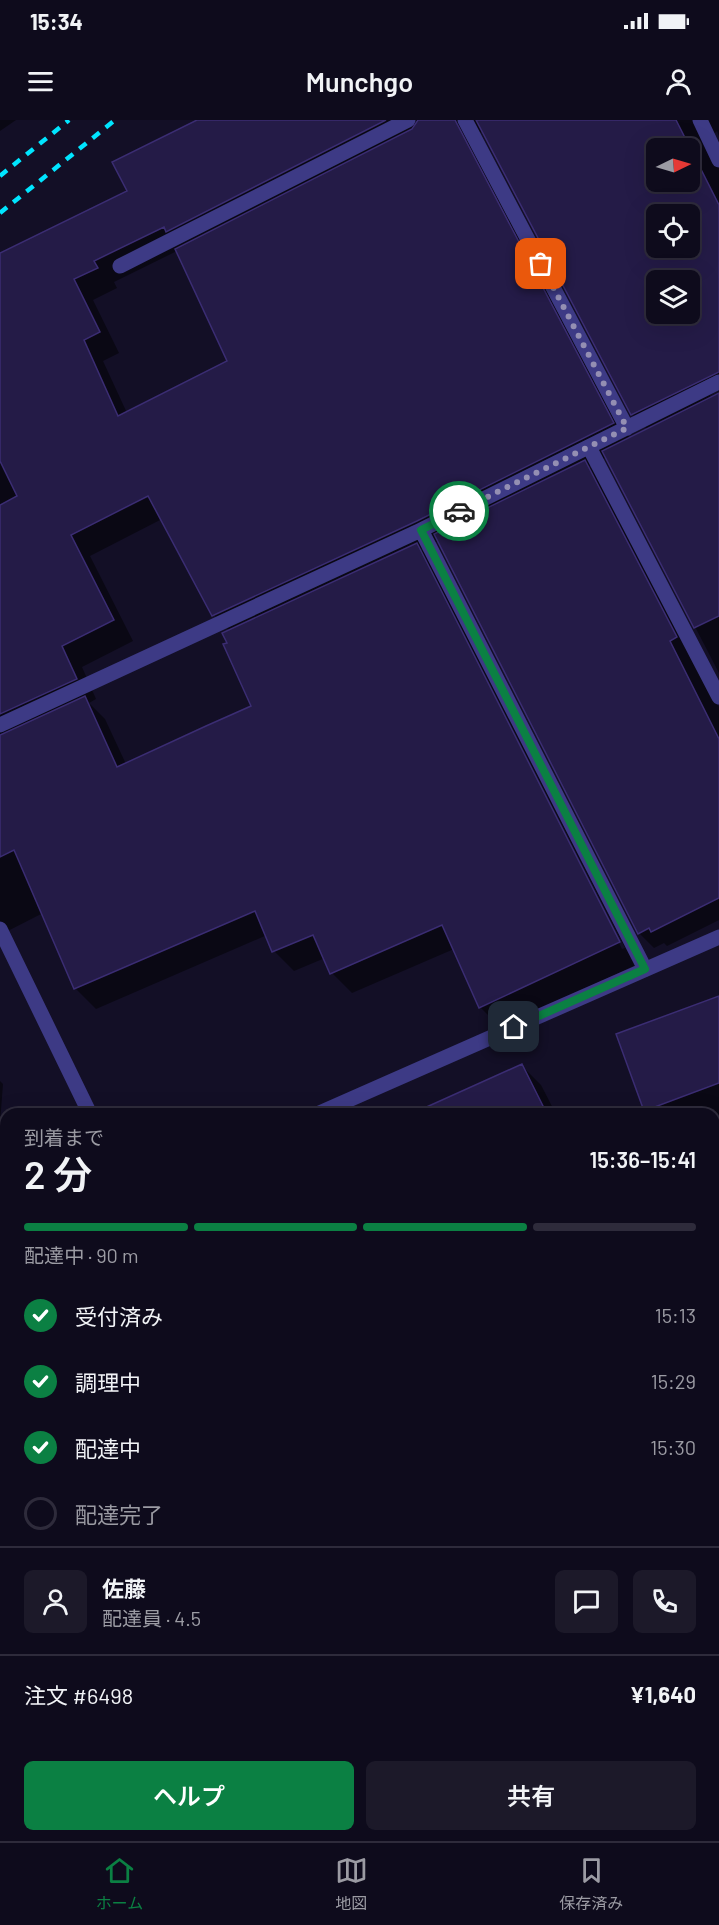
<!DOCTYPE html>
<html lang="ja">
<meta charset="utf-8">
<style>
body{margin:0;font-family:Barlow,"Noto Sans JP",sans-serif;background:#1c1929;color:#f1f3f6;height:100vh;display:flex;flex-direction:column;font-size:22px;white-space:nowrap}
*{box-sizing:border-box;margin:0}
p{font-size:20px;color:#9b9ba3}
.icon{flex:none;width:33px;height:33px;fill:none;stroke:currentColor;stroke-width:2;stroke-linecap:round;stroke-linejoin:round}
.map{position:relative;flex:1;overflow:hidden}
.sheet{position:absolute;left:0px;top:988px;width:720px;height:734px;display:flex;flex-direction:column;background:#0e0b1c;border-radius:18px 18px 0 0;box-shadow:0 6px 24px #0002,0 0 0 2px #2e2b3b}
.sheet>*{flex:none}
.needle{width:39px;rotate:85deg}
.fabs{position:absolute;left:646px;top:18px;display:grid;gap:12px}
.fabs a{display:grid;place-items:center;width:54px;height:54px;border-radius:9px;background:#0e0b1c;box-shadow:0 6px 24px #0002,0 0 0 2px #2e2b3b;font-size:30px}
.pin{position:absolute;display:grid;place-items:center;width:51px;height:51px;color:#fff;margin:-26px;border-radius:12px;box-shadow:0 3px 9px #0006}
.courier{position:absolute;display:grid;place-items:center;width:60px;height:60px;margin:-30px;border:4px solid #0b8043;border-radius:50%;background:#fff;color:#222;box-shadow:0 2px 8px #0007}
.head em{font-style:normal;font-weight:600}
.head div{display:flex;flex-direction:column-reverse}
.head{display:flex;align-items:center;justify-content:space-between;height:102px;padding:0 24px}
h1{font-size:39px;font-weight:600;line-height:45px}
.bar{display:grid;grid-template-columns:repeat(4,1fr);gap:9px 6px;align-content:center;height:72px;padding:0 24px}
.bar i{height:8px;border-radius:4px;background:#2e2b3b}
.bar .current{background:#0b8043}
.bar p{grid-column:span 4}
.line{display:flex;align-items:center;gap:15px;padding:0 24px;border-top:2px solid #2e2b3b}
.line div{flex:1}
.round{display:grid;place-items:center;flex:none;width:63px;height:63px;border-radius:9px;background:#1c1929}
ol{padding:0 24px;list-style:none}
li{display:flex;align-items:center;gap:18px;height:66px}
li p{margin-inline-start:auto}
li .icon{padding:6px;border-radius:50%;background:#0b8043;color:#fff;stroke-width:4}
li:last-child{color:#9b9ba3}
li i{width:33px;height:33px;border:3px solid #2e2b3b;border-radius:50%}
.button{display:flex;gap:12px;margin-top:auto;padding:12px 24px}
.button a{flex:1;height:69px;border-radius:9px;background:#0b8043;color:#fff;font-size:24px;font-weight:600;line-height:69px;text-align:center}
.button a+a{background:#1c1929;color:#f1f3f6}
.status{display:flex;justify-content:space-between;align-items:center;height:42px;padding:0 30px;background:#0e0b1c;direction:ltr}
.status svg{height:16px;fill:currentColor}
header{display:flex;justify-content:space-between;align-items:center;height:78px;padding:0 24px;background:#0e0b1c;font-size:27px;font-weight:600}
.dock{display:flex;justify-content:space-around;align-items:center;height:84px;border-top:2px solid #2e2b3b;background:#0e0b1c;font-size:16px;color:#9b9ba3}
.dock a{display:grid;justify-items:center;gap:3px}
.dock .current{color:#0b8043}
.map>svg:first-child{display:block}
.shadow{fill:#0007;fill-rule:evenodd}
.building{fill:#241b47;stroke:#3b2d73;stroke-width:1.5;fill-rule:evenodd}
.lines{fill:none;stroke-linecap:round;stroke-linejoin:round}
.minor{stroke:#3d3a85;stroke-width:15}
.tertiary{stroke:#3d3a85;stroke-width:15}
.rail{stroke:#00e5ff;stroke-width:4.5;stroke-dasharray:9 8;stroke-linecap:butt}
.done{stroke:#948fb3;stroke-width:6;stroke-dasharray:0 10.8}
.route{stroke:#0b8043;stroke-width:8}
</style>
<div class="status"><b>15:34</b><svg viewBox="0 0 49 12"><path d="M0 12V9h3v3zM5 12V6h3v6zM10 12V3h3v9zM15 12V0h3v12zM26 1h20v11H26zM47 4h2v5h-2z"/></svg></div>
<header><svg class="icon" aria-label="menu" viewBox="0 0 24 24"><path d="M4 6h16M4 12h16M4 18h16"/></svg>Munchgo<svg class="icon" aria-label="person" viewBox="0 0 24 24"><circle cx="12" cy="8" r="4"/><path d="M4 21q1-7 8-7t8 7"/></svg></header>
<div class="map">
<svg width="719" height="1721" viewBox="0 0 719 1721">
<rect width="100%" height="100%" fill="#130f26"/>
<!-- shadow -->
<path class="shadow" d="M 0,0 L 16,0 L 0,11 L 0,13 Z
M 200,0 L 719,0 L 719,16 L 717,11 L 712,16 L 719,42 L 719,270 L 710,275 L 719,298 L 719,553 L 607,337 L 589,346 L 599,356 L 719,587 L 719,800 L 667,826 L 664,823 L 654,828 L 639,813 L 439,421 L 421,429 L 437,445 L 640,843 L 501,908 L 480,887 L 454,829 L 352,873 L 332,853 L 325,838 L 294,851 L 274,831 L 267,815 L 96,889 L 76,869 L 43,793 L 0,815 L 0,202 ZM 482,11 L 632,294 L 648,310 L 630,319 L 476,26 L 476,16 ZM 657,28 L 690,28 L 690,62 L 657,62 ZM 657,94 L 690,94 L 690,128 L 657,128 ZM 177,131 L 229,242 L 127,293 L 103,241 L 119,233 L 93,180 L 117,168 L 114,162 ZM 657,160 L 690,160 L 690,194 L 657,194 ZM 162,399 L 214,495 L 230,511 L 229,523 L 253,586 L 126,644 L 105,599 L 89,583 L 96,579 L 82,547 L 133,521 L 90,436 ZM 427,447 L 430,447 L 625,828 L 622,829 Z
M 719,884 L 719,1008 L 714,1010 L 714,994 L 647,994 L 618,915 Z
M 521,945 L 541,965 L 556,994 L 460,994 L 452,977 Z
M 0,961 L 3,964 L 0,1003 Z
M 0,1099 L 6,1099 L 6,1179 L 0,1181 Z
M 719,1133 L 719,1186 L 714,1181 L 714,1134 Z
M 719,1260 L 719,1721 L 592,1721 L 592,1716 L 714,1716 L 714,1269 L 718,1270 Z
M 0,1397 L 6,1397 L 6,1716 L 193,1716 L 192,1721 L 0,1721 Z
M 248,1716 L 544,1716 L 574,1721 L 248,1721 Z"/>
<!-- building -->
<path class="building" d="M 197,0 L 386,0 L 166,112 L 164,107 L 94,141 L 98,148 L 74,159 L 100,212 L 84,220 L 118,296 L 227,241 L 175,129 L 412,9 L 418,0 L 455,0 L 614,303 L 417,401 L 212,496 L 148,376 L 71,415 L 114,500 L 62,526 L 77,559 L 0,594 L 0,385 L 17,376 L 0,341 L 0,133 L 127,71 L 112,42 Z
M 476,0 L 676,0 L 719,85 L 719,252 L 631,295 ZM 657,28 L 690,28 L 690,62 L 657,62 ZM 657,94 L 690,94 L 690,128 L 657,128 ZM 657,160 L 690,160 L 690,194 L 657,194 Z
M 719,273 L 719,496 L 694,508 L 602,331 Z
M 585,340 L 677,517 L 670,521 L 719,619 L 719,778 L 651,812 L 649,808 L 638,814 L 434,414 Z
M 417,423 L 620,822 L 479,888 L 442,805 L 330,854 L 313,815 L 272,832 L 255,791 L 74,869 L 14,730 L 0,737 L 0,615 L 85,576 L 117,647 L 206,606 L 251,586 L 223,524 L 227,523 L 222,513 Z
M 719,876 L 719,963 L 644,991 L 616,914 Z
M 522,944 L 547,994 L 411,994 Z"/>
<g class="lines">
<!-- minor -->
<path class="minor" d="M 465,0 L 627,308
M 700,0 L 719,40
M 120,146 L 408,0
M 589,327 L 719,577
M 421,410 L 645,849
M 0,605 L 421,410 L 719,262
M 0,809 L 90,994
M 714,1466 L 719,1466
M 0,1504 L 6,1505
M 0,1613 L 6,1614
M 714,1696 L 719,1697
M 94,1721 L 94,1716
M 199,1721 L 199,1716"/>
<!-- tertiary -->
<path class="tertiary" d="M 317,994 L 719,817
M 0,1065 L 6,1065"/>
<!-- rail -->
<path class="rail" d="M 0,56 L 69,0
M 0,93 L 115,0
M 714,1073 L 719,1072
M 714,1100 L 719,1099
M 0,1236 L 6,1234
M 0,1260 L 6,1259"/>
</g>
<g class="lines">
<!-- done -->
<path class="done" d="M 459,391 L 627,308 L 541,144"/>
<!-- route -->
<path class="route" d="M 459,391 L 421,410 L 645,849 L 514,907"/>
</g>
</svg>
<div class="fabs">
<a><svg class="needle" viewBox="-14 -14 28 28"><path d="M0-13l5 13h-10z" fill="#e53935"/><path d="M0 13l5-13h-10z" fill="#9b9ba3"/></svg></a>
<a><svg class="icon" aria-label="locate" viewBox="0 0 24 24"><circle cx="12" cy="12" r="6"/><path d="M12 2v4M12 18v4M2 12h4M18 12h4"/></svg></a>
<a><svg class="icon" aria-label="layers" viewBox="0 0 24 24"><path d="M12 4l9 5-9 5-9-5zM3 14l9 5 9-5"/></svg></a>
</div>
<div class="pin" style="left:541px;top:144px;background:#ea580c"><svg class="icon" aria-label="bag" viewBox="0 0 24 24"><path d="M5 8h14l-1 12H6zM9 8a3 3 0 0 1 6 0"/></svg></div>
<div class="pin" style="left:514px;top:907px;background:#1f2937"><svg class="icon" aria-label="home" viewBox="0 0 24 24"><path d="M3 11l9-7 9 7M6 9v11h12V9"/></svg></div>
<div class="courier" style="left:459px;top:391px"><svg class="icon" aria-label="car" viewBox="0 0 24 24"><path d="M5 17H2v-5l4-1 3-4h7l3 4 3 1v5h-3M9 17h6M6 11h13"/><circle cx="7" cy="17" r="2"/><circle cx="17" cy="17" r="2"/></svg></div>
<section class="sheet">
<div class="head"><div><h1>2 分</h1><p>到着まで</p></div><em>15:36–15:41</em></div>
<div class="bar"><i class="current"></i><i class="current"></i><i class="current"></i><i></i><p>配達中 · 90 m</p></div>
<ol>
<li><svg class="icon" aria-label="check" viewBox="0 0 24 24"><path d="M5 12l5 5 9-10"/></svg>受付済み<p>15:13</p></li>
<li><svg class="icon" aria-label="check" viewBox="0 0 24 24"><path d="M5 12l5 5 9-10"/></svg>調理中<p>15:29</p></li>
<li><svg class="icon" aria-label="check" viewBox="0 0 24 24"><path d="M5 12l5 5 9-10"/></svg>配達中<p>15:30</p></li>
<li><i></i>配達完了</li>
</ol>
<div class="line" style="height:108px"><a class="round"><svg class="icon" aria-label="person" viewBox="0 0 24 24"><circle cx="12" cy="8" r="4"/><path d="M4 21q1-7 8-7t8 7"/></svg></a><div><b>佐藤</b><p>配達員 · 4.5</p></div><a class="round"><svg class="icon" aria-label="chat" viewBox="0 0 24 24"><path d="M4 5h16v11H9l-5 4z"/></svg></a><a class="round"><svg class="icon" aria-label="phone" viewBox="0 0 24 24"><path d="M5 4h4l2 5-3 2q2 4 5 5l2-3 5 2v4C11 20 4 13 5 4z"/></svg></a></div>
<div class="line" style="height:78px"><div>注文 #6498</div><b>¥1,640</b></div>
<div class="button"><a>ヘルプ</a><a>共有</a></div>
</section>
</div>
<nav class="dock">
<a class="current"><svg class="icon" aria-label="home" viewBox="0 0 24 24"><path d="M3 11l9-7 9 7M6 9v11h12V9"/></svg>ホーム</a>
<a><svg class="icon" aria-label="map" viewBox="0 0 24 24"><path d="M3 6l6-2 6 2 6-2v14l-6 2-6-2-6 2zM9 4v14M15 6v14"/></svg>地図</a>
<a><svg class="icon" aria-label="saved" viewBox="0 0 24 24"><path d="M7 4h10v16l-5-4-5 4z"/></svg>保存済み</a>
</nav>
